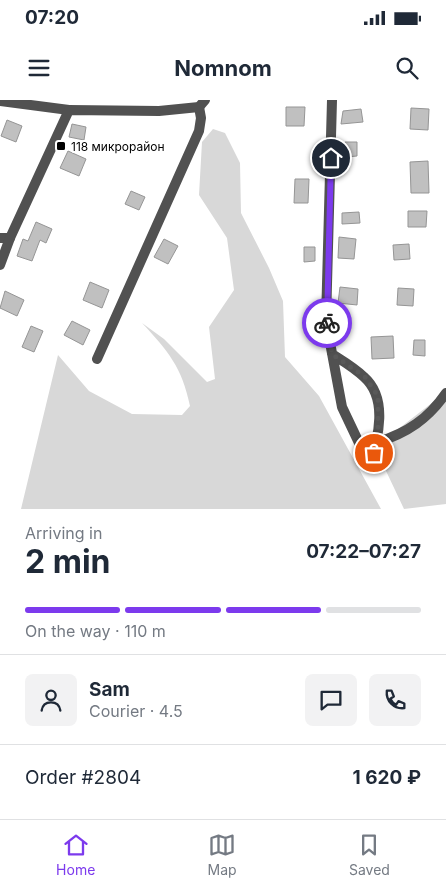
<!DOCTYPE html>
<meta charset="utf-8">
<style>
body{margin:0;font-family:Inter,sans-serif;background:#f2f2f3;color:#1f2937;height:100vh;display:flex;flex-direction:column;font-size:19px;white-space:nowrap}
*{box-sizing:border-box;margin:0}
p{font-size:16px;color:#747a83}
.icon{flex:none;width:28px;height:28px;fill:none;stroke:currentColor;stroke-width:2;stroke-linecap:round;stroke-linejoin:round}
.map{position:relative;height:409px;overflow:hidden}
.sheet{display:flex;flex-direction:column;background:#fff;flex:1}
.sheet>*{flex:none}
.pin{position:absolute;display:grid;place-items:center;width:42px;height:42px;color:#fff;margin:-21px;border:2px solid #fff;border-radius:50%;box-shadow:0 1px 5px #0007}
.courier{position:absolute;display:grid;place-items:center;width:50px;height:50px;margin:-25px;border:4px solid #7c3aed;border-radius:50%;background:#fff;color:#222;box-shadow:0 1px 6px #0007}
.head em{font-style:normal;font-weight:700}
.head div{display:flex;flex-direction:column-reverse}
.head{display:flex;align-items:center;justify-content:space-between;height:85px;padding:0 25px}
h1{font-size:32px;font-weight:700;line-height:38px}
.bar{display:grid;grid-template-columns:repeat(4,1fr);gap:8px 5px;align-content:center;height:60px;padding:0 25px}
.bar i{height:6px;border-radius:4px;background:#e0e1e3}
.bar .active{background:#7c3aed}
.bar p{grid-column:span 4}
.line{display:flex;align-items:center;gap:12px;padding:0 25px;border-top:1px solid #e0e1e3}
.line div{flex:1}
.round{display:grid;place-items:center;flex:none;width:52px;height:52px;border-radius:8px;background:#f2f2f3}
.status{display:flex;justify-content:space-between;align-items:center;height:35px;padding:0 25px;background:#fff;direction:ltr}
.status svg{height:14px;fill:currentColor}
header{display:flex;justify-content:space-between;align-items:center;height:65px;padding:0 25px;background:#fff;font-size:22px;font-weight:700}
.tab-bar{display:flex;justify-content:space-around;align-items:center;height:70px;border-top:1px solid #e0e1e3;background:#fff;font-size:14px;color:#747a83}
.tab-bar a{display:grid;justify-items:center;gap:2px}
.tab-bar .active{color:#7c3aed}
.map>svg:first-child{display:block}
.green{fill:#d8d8d8}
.building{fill:#c0c0c0;stroke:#959595}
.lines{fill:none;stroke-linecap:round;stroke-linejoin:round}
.minor{stroke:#515151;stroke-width:10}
.tertiary{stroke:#515151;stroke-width:10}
.done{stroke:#595959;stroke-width:5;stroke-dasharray:0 9}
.route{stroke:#7c3aed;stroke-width:6}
.poi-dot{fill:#000;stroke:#fff;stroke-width:2}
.labels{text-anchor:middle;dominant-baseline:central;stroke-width:4;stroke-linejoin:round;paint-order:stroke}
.poi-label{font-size:12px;fill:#000;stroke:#fff;text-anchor:start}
</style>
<div class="status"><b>07:20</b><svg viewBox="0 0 49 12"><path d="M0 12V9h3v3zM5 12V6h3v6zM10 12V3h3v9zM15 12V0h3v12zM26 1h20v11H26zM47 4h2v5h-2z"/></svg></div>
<header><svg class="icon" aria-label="menu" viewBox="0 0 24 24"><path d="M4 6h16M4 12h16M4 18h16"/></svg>Nomnom<svg class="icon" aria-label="search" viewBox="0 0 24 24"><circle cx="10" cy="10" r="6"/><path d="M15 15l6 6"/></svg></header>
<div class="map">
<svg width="446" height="409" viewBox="0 0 446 409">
<rect width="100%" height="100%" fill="#fff"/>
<!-- green -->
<path class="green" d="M 213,29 L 225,33 L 240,63 L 241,113 L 269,168 L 283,201 L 285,257 L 319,296 L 381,409 L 21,409 L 58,255 L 89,291 L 132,314 L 182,315 L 190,306 C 182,267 168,251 142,223 L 164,239 L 207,282 L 215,279 L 209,227 L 234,190 L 227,138 L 199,95 L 202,42 Z
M 446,297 L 446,404 L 404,409 L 378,354 L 384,340 L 437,299 Z"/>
<!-- building -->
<path class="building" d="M 286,7 L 305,7 L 304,26 L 286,26 Z
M 411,8 L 429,9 L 428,30 L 410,29 Z
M 361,9 L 363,22 L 341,24 L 343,11 Z
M 7,20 L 22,26 L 16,42 L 1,36 Z
M 72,24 L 86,27 L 84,40 L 69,37 Z
M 345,42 L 357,42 L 357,56 L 346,57 Z
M 68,51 L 86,59 L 79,76 L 60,68 Z
M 428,61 L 429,93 L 411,93 L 410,62 Z
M 295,79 L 309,79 L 308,103 L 294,103 Z
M 131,91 L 145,97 L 139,110 L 125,104 Z
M 408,111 L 427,111 L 426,127 L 408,127 Z
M 359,112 L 360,123 L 342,124 L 342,113 Z
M 36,122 L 52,129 L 46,143 L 40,140 L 32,161 L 17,156 L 23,139 L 28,141 Z
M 339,137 L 356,139 L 354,159 L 338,158 Z
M 164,139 L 178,146 L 168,164 L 154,157 Z
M 409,144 L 410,159 L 394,160 L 393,145 Z
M 304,147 L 315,147 L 315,161 L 304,162 Z
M 90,182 L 109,190 L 102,208 L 83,200 Z
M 340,187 L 358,189 L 357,205 L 338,203 Z
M 398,188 L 414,189 L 413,206 L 397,205 Z
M 5,191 L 24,200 L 17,216 L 0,208 Z
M 72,221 L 90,230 L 83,245 L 64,235 Z
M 31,226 L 43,231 L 34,252 L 22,247 Z
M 393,236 L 394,258 L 372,259 L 371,237 Z
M 414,240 L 425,240 L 425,256 L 413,255 Z"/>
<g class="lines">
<!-- minor -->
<path class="minor" d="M 332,0 L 326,221 L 342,307 L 369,364
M 0,1 L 69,10
M 0,138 L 10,138
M 332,254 C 343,261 355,268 364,277 C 388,298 379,338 369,364
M 97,259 L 199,31 L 201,18 L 199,7
M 378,342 C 407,333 428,319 446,293"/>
<!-- tertiary -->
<path class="tertiary" d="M 0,165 L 10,138 L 69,10 L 159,11 L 199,7 L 205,0"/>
</g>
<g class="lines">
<!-- done -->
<path class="done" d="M 327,223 L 332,254 L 365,277 L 378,296 L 378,342 L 374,353"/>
<!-- route -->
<path class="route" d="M 327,223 L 331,58"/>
</g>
<!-- markers -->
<rect class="poi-dot" x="56" y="41" width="10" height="10" rx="2.5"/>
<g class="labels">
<!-- poi labels -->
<g class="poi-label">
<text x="71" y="46">118 микрорайон</text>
</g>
</g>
</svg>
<div class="pin" style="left:374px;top:353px;background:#ea580c"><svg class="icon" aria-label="bag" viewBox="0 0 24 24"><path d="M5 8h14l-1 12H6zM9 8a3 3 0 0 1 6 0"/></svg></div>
<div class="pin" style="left:331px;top:58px;background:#1f2937"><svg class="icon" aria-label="home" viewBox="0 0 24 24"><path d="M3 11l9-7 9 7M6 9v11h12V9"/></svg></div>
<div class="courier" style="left:327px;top:223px"><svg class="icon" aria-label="bike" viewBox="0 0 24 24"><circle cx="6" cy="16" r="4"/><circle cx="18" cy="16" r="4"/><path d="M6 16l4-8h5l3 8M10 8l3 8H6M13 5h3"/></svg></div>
</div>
<section class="sheet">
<div class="head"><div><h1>2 min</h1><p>Arriving in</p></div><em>07:22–07:27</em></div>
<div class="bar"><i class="active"></i><i class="active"></i><i class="active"></i><i></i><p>On the way · 110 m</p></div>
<div class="line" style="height:90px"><a class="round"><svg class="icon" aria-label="person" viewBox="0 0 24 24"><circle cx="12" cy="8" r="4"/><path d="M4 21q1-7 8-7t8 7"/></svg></a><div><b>Sam</b><p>Courier · 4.5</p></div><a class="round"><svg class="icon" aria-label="chat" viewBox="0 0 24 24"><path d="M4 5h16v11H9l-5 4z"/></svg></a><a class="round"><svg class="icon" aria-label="phone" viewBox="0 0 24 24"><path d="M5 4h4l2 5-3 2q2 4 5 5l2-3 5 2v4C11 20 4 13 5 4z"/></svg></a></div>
<div class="line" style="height:65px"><div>Order #2804</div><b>1 620 ₽</b></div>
</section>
<nav class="tab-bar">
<a class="active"><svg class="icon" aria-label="home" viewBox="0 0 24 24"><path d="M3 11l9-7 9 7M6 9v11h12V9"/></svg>Home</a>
<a><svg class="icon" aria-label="map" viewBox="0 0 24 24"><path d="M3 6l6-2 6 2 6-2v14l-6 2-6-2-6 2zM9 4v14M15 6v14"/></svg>Map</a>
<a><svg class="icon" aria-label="saved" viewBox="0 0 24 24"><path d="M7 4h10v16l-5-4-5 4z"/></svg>Saved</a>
</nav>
